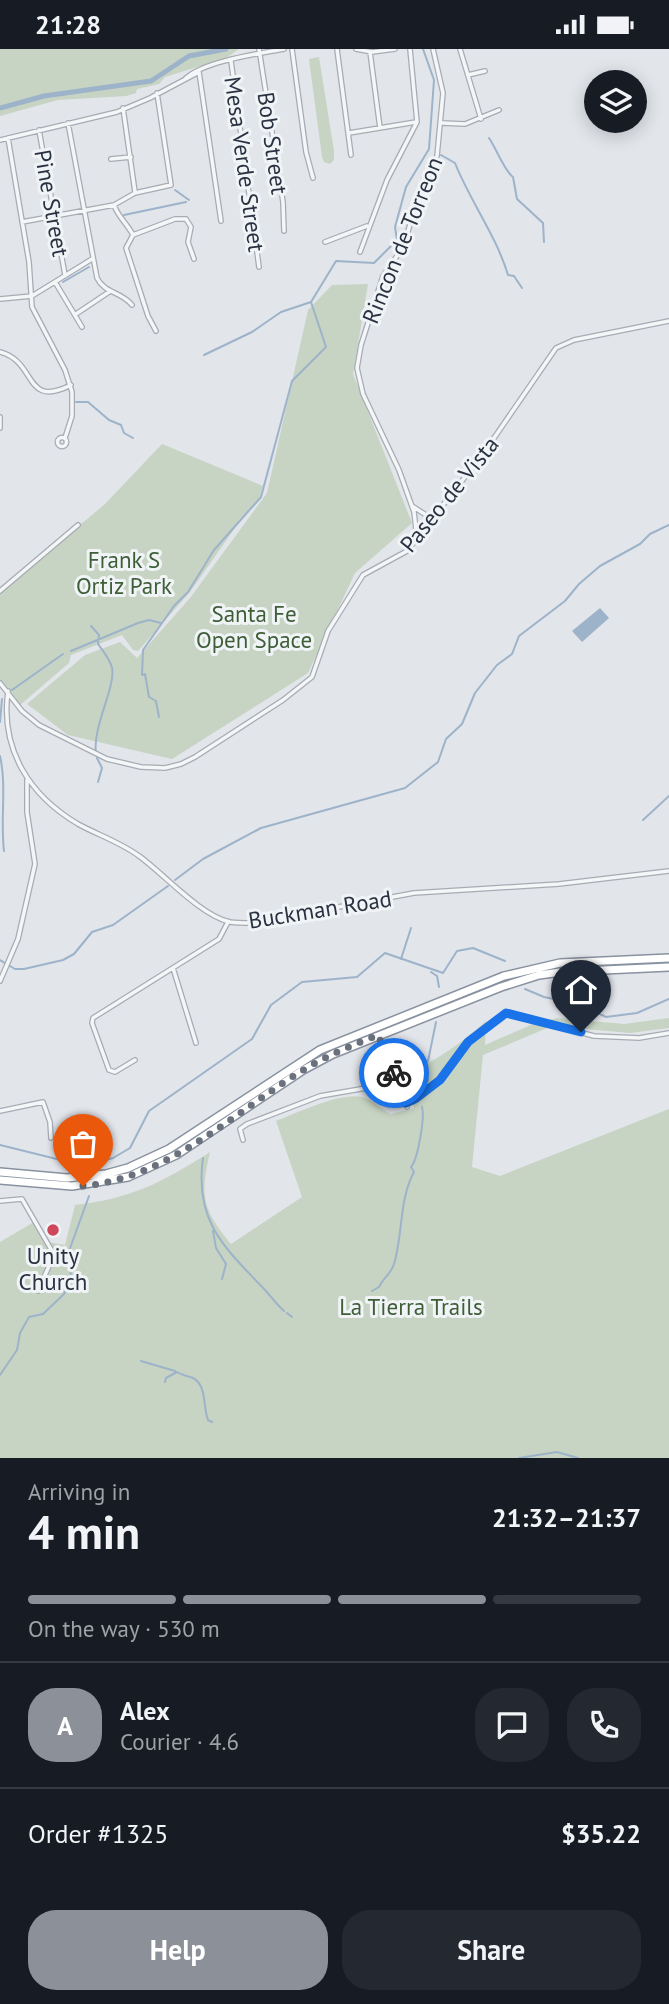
<!DOCTYPE html>
<meta charset="utf-8">
<style>
body{margin:0;font-family:"PT Sans",sans-serif;background:#242831;color:#f1f3f6;height:100vh;display:flex;flex-direction:column;font-size:26px;white-space:nowrap}
*{box-sizing:border-box;margin:0}
p{font-size:23px;color:#9ea1a6}
.icon{flex:none;width:38px;height:38px;fill:none;stroke:currentColor;stroke-width:2;stroke-linecap:round;stroke-linejoin:round}
.map{position:relative;height:1409px;overflow:hidden}
.drawer{display:flex;flex-direction:column;background:#171b24;flex:1}
.drawer>*{flex:none}
.controls{position:absolute;left:584px;top:21px;display:grid;gap:14px}
.controls a{display:grid;place-items:center;width:63px;height:63px;border-radius:50%;background:#171b24;box-shadow:0 4px 18px #0003;font-size:35px}
.pin{position:absolute;display:grid;place-items:center;width:60px;height:60px;color:#fff;margin:-72px -30px;border-radius:50% 50% 50% 0;rotate:-45deg;box-shadow:0 0 7px #0007}
.pin .icon{rotate:45deg}
.courier{position:absolute;display:grid;place-items:center;width:70px;height:70px;margin:-35px;border:5px solid #1a73e8;border-radius:50%;background:#fff;color:#222;box-shadow:0 2px 9px #0007}
.head em{font-style:normal;font-weight:800}
.head div{display:flex;flex-direction:column-reverse}
.head{display:flex;align-items:center;justify-content:space-between;height:119px;padding:0 28px}
h1{font-size:46px;font-weight:800;line-height:52px}
.bar{display:grid;grid-template-columns:repeat(4,1fr);gap:10px 7px;align-content:center;height:84px;padding:0 28px}
.bar i{height:9px;border-radius:5px;background:#363941}
.bar .selected{background:#8c9099}
.bar p{grid-column:span 4}
.line{display:flex;align-items:center;gap:18px;padding:0 28px;border-top:2px solid #363941}
.line div{flex:1}
.round{display:grid;place-items:center;flex:none;width:74px;height:74px;border-radius:28px;background:#242831}
.primary-button{display:flex;gap:14px;margin-top:auto;padding:14px 28px}
.primary-button a{flex:1;height:80px;border-radius:28px;background:#8c9099;color:#fff;font-size:28px;font-weight:800;line-height:80px;text-align:center}
.primary-button a+a{background:#242831;color:#f1f3f6}
.status{display:flex;justify-content:space-between;align-items:center;height:49px;padding:0 35px;background:#171b24;direction:ltr}
.status svg{height:19px;fill:currentColor}
.map>svg:first-child{display:block}
.green{fill:#c7d4c3}
.water{fill:#9db3ca}
.lines{fill:none;stroke-linecap:round;stroke-linejoin:round}
.stream{stroke:#9db3ca;stroke-width:2}
.river{stroke:#9db3ca;stroke-width:5}
.minor-casing{stroke:#a7acb4;stroke-width:6}
.highway-casing{stroke:#8992a1;stroke-width:10}
.minor{stroke:#f4f6f8;stroke-width:3.5}
.highway{stroke:#fff;stroke-width:7}
.done{stroke:#6a717d;stroke-width:7;stroke-dasharray:0 12.6}
.route{stroke:#1a73e8;stroke-width:9}
.poi-dot{fill:#ce475c;stroke:#f1f4f7;stroke-width:2.5}
.labels{text-anchor:middle;dominant-baseline:central;stroke-width:6;stroke-linejoin:round;paint-order:stroke}
.street-label{font-size:23px;fill:#2a3242;stroke:#f1f4f7}
.park-label{font-size:23px;fill:#3e5e37;stroke:#f1f4f7}
.poi-label{font-size:23px;fill:#2a3242;stroke:#f1f4f7}
</style>
<div class="status"><b>21:28</b><svg viewBox="0 0 49 12"><path d="M0 12V9h3v3zM5 12V6h3v6zM10 12V3h3v9zM15 12V0h3v12zM26 1h20v11H26zM47 4h2v5h-2z"/></svg></div>
<div class="map">
<svg width="669" height="1409" viewBox="0 0 669 1409">
<rect width="100%" height="100%" fill="#e2e5ea"/>
<!-- green -->
<path class="green" d="M 0,0 L 239,0 L 226,9 L 165,28 L 159,35 L 137,40 L 136,44 L 126,47 L 58,51 L 0,67 Z
M 319,8 L 334,102 L 334,111 L 330,115 L 324,113 L 322,108 L 309,10 Z
M 368,235 L 353,325 L 412,474 L 355,524 L 308,624 L 172,710 L 68,686 L 27,655 L 85,606 L 120,593 L 137,609 L 190,549 L 267,444 L 308,261 L 332,236 Z
M 162,395 L 263,437 L 258,453 L 242,469 L 190,543 L 138,602 L 133,601 L 122,586 L 71,606 L 69,614 L 19,657 L 0,634 L 0,542 L 104,456 Z
M 557,969 L 624,975 L 669,969 L 669,979 L 630,984 L 552,977 L 483,1006 L 472,1118 L 500,1127 L 669,1060 L 669,1409 L 0,1409 L 0,1193 L 34,1173 L 47,1193 L 65,1196 L 75,1156 C 133,1149 161,1134 210,1103 C 200,1147 202,1160 231,1195 L 302,1148 L 276,1072 C 297,1064 340,1043 362,1048 C 374,1051 381,1061 391,1065 L 414,1059 L 402,1026 C 435,1013 459,996 486,972 L 485,996 L 535,974 Z"/>
<!-- water -->
<path class="water" d="M 600,559 L 609,569 L 582,593 L 572,582 Z"/>
<g class="lines">
<!-- stream -->
<path class="stream" d="M 489,89 C 496,99 505,123 513,128 L 517,150 L 543,174 L 544,193
M 441,106 L 455,114 C 470,152 496,186 508,226 L 514,227 L 522,239
M 175,141 L 189,151
M 124,166 L 186,153
M 63,233 L 89,218
M 204,306 L 252,283 L 281,263 L 311,253
M 76,353 L 88,353 L 109,371 L 121,376 L 124,384 L 133,389
M 91,577 L 99,586 L 98,595 C 103,602 110,610 112,619 C 116,638 92,678 96,705
M 71,602 L 138,574 L 149,571 L 161,574
M 12,641 L 63,605
M 159,668 L 156,652 L 149,648 L 145,625 L 142,626 L 143,601 L 174,557 L 188,543 L 214,501 L 261,448 L 292,332 L 326,298 L 311,253 L 336,212 L 374,214 L 397,191 L 395,178 L 406,138 L 429,100 L 434,31 L 423,0
M 0,673 L 2,650
M 0,707 C 7,738 0,770 4,802
M 97,709 L 102,719 L 98,733
M 643,771 L 669,747
M 175,831 L 203,810 L 261,779 L 405,739 L 438,713 L 446,690 L 462,675 L 475,644 L 497,616 L 512,605 L 519,587 L 565,552 L 579,535 L 600,517 L 640,495 L 650,485 L 669,476
M 401,910 L 411,879
M 0,911 L 15,920 L 24,920 L 63,911 L 74,905 L 92,883 L 113,876 L 168,837
M 431,923 L 437,927 L 439,938
M 525,940 L 544,948 L 579,955 L 606,968 L 637,964 L 669,950
M 428,1032 L 424,1016 L 428,1012 L 436,973
M 0,1096 L 85,1117 L 113,1109 L 130,1099 L 149,1062 L 252,990 L 271,956 L 302,933 L 357,928 L 385,904 L 443,924 L 457,902 L 473,899 L 505,912
M 203,1109 C 194,1173 225,1199 266,1242 C 272,1249 277,1256 284,1262
M 213,1182 L 216,1199 L 226,1215 L 222,1230
M 372,1242 L 379,1238 C 383,1229 391,1225 394,1215 C 403,1186 399,1150 414,1123 L 411,1118 C 418,1110 425,1068 422,1058
M 287,1264 L 292,1268
M 141,1312 L 175,1322
M 0,1326 L 17,1301 L 20,1284 L 29,1268 L 43,1265 L 64,1245 L 71,1231 L 69,1202 L 89,1147
M 165,1333 L 166,1329 L 177,1323 C 183,1327 186,1326 193,1329 C 207,1336 203,1359 208,1371 L 212,1373
M 519,1409 L 557,1403 L 578,1409"/>
<!-- river -->
<path class="river" d="M 0,59 L 44,47 L 151,32 L 189,7 L 226,0"/>
<defs>
<path id="minor" d="M 259,0 L 283,153 L 284,182
M 292,0 L 306,103 L 313,129
M 337,0 L 351,106
M 356,0 L 372,3 L 395,0
M 460,0 L 481,70
M 370,3 L 380,79
M 231,12 L 259,218
M 199,23 L 221,172
M 468,26 L 485,22
M 186,29 C 205,12 257,5 284,0
M 123,59 L 135,143
M 68,74 L 97,229 C 105,245 121,242 132,256
M 442,74 L 465,75 L 499,61
M 39,81 L 65,226
M 349,84 L 416,73
M 8,89 L 29,213 L 32,258 L 65,321 L 72,343 L 72,367 L 65,389
M 0,91 L 117,63 L 150,49 L 199,23
M 111,110 L 131,108
M 114,156 C 118,168 127,174 133,186
M 22,173 L 114,156 L 135,144 L 171,136 L 157,44
M 133,186 L 126,199 L 148,267 L 156,282
M 133,186 L 175,170 L 186,170 L 191,178 L 188,193 L 194,210
M 325,193 L 367,177
M 360,203 L 387,131 L 417,73 L 410,0
M 55,233 L 82,278
M 0,250 L 32,247 L 92,210
M 76,265 L 109,243
M 0,303 C 38,313 23,360 71,336
M 0,368 L 0,379
M57.5 393a4.5 4.5 0 1 1 9 0a4.5 4.5 0 1 1-9 0Z
M 412,457 L 426,466 L 436,466
M 417,489 L 414,463 L 399,421 L 363,345 L 357,319 L 361,296 L 383,227 L 404,197 L 415,157 L 437,107 L 443,44 L 433,0
M 0,542 L 78,476
M 0,634 L 22,662 L 39,676 L 107,710 L 141,718 L 165,719 L 181,715 L 195,708 L 283,651 L 312,628 L 328,582 L 363,526 L 407,502 L 483,405 L 556,299 L 574,291 L 669,272
M 8,642 C 0,700 29,746 78,775 C 98,786 120,793 139,807 C 164,825 201,867 230,873 C 237,874 245,874 252,874 L 414,844 L 559,835 L 669,822
M 173,919 L 196,994
M 0,932 L 18,890 L 35,815 L 27,763 L 27,731
M 379,988 L 407,1058
M 135,1011 L 115,1023 L 109,1021 L 92,974 L 93,969 L 219,890 L 228,873
M 0,1062 L 43,1053 L 50,1073 L 51,1089
M 243,1091 L 240,1080 L 247,1075 L 320,1047 L 372,1038 C 382,1042 387,1057 399,1056 C 429,1054 449,1014 467,995 C 479,982 492,972 507,964 L 594,987 L 639,989 L 669,984
M 0,1152 L 22,1150 L 52,1202 C 53,1215 42,1229 38,1242"/>
<path id="highway" d="M 0,1123 L 67,1129 L 106,1125 L 128,1119 L 169,1100 L 320,1001 L 504,927 L 560,914 L 669,909
M 0,1131 L 72,1137 L 128,1128 L 176,1106 L 303,1021 L 333,1005 L 501,938 L 539,926 L 561,923 L 669,918"/>
</defs>
<!-- minor casing -->
<use href="#minor" class="minor-casing"/>
<!-- highway casing -->
<use href="#highway" class="highway-casing"/>
<!-- minor -->
<use href="#minor" class="minor"/>
<!-- highway -->
<use href="#highway" class="highway"/>
</g>
<g class="lines">
<!-- done -->
<path class="done" d="M 83,1137 C 169,1129 234,1063 305,1020 C 328,1006 353,996 378,986 L 394,1024"/>
<!-- route -->
<path class="route" d="M 394,1024 L 406,1054 L 415,1050 L 440,1031 L 468,993 L 506,964 L 581,983"/>
</g>
<!-- markers -->
<circle class="poi-dot" cx="53" cy="1181" r="7"/>
<g class="labels">
<!-- street labels -->
<g class="street-label">
<text transform="translate(273 94) rotate(82)">Bob Street</text>
<text transform="translate(245 115) rotate(82)">Mesa Verde Street</text>
<text transform="translate(52 154) rotate(80)">Pine Street</text>
<text transform="translate(402 191) rotate(-68)">Rincon de Torreon</text>
<text transform="translate(449 445) rotate(-51)">Paseo de Vista</text>
<text transform="translate(320 860) rotate(-9)">Buckman Road</text>
</g>
<!-- park labels -->
<g class="park-label">
<text x="124" y="510">Frank S<tspan x="124" dy="26">Ortiz Park</tspan></text>
<text x="254" y="564">Santa Fe<tspan x="254" dy="26">Open Space</tspan></text>
<text x="411" y="1257">La Tierra Trails</text>
</g>
<!-- poi labels -->
<g class="poi-label">
<text x="53" y="1206">Unity<tspan x="53" dy="26">Church</tspan></text>
</g>
</g>
</svg>
<div class="controls">
<a><svg class="icon" aria-label="layers" viewBox="0 0 24 24"><path d="M12 4l9 5-9 5-9-5zM3 14l9 5 9-5"/></svg></a>
</div>
<div class="pin" style="left:83px;top:1137px;background:#ea580c"><svg class="icon" aria-label="bag" viewBox="0 0 24 24"><path d="M5 8h14l-1 12H6zM9 8a3 3 0 0 1 6 0"/></svg></div>
<div class="pin" style="left:581px;top:983px;background:#1f2937"><svg class="icon" aria-label="home" viewBox="0 0 24 24"><path d="M3 11l9-7 9 7M6 9v11h12V9"/></svg></div>
<div class="courier" style="left:394px;top:1024px"><svg class="icon" aria-label="bike" viewBox="0 0 24 24"><circle cx="6" cy="16" r="4"/><circle cx="18" cy="16" r="4"/><path d="M6 16l4-8h5l3 8M10 8l3 8H6M13 5h3"/></svg></div>
</div>
<section class="drawer">
<div class="head"><div><h1>4 min</h1><p>Arriving in</p></div><em>21:32–21:37</em></div>
<div class="bar"><i class="selected"></i><i class="selected"></i><i class="selected"></i><i></i><p>On the way · 530 m</p></div>
<div class="line" style="height:126px"><b class="round" style="background:#8c9099;color:#fff">A</b><div><b>Alex</b><p>Courier · 4.6</p></div><a class="round"><svg class="icon" aria-label="chat" viewBox="0 0 24 24"><path d="M4 5h16v11H9l-5 4z"/></svg></a><a class="round"><svg class="icon" aria-label="phone" viewBox="0 0 24 24"><path d="M5 4h4l2 5-3 2q2 4 5 5l2-3 5 2v4C11 20 4 13 5 4z"/></svg></a></div>
<div class="line" style="height:91px"><div>Order #1325</div><b>$35.22</b></div>
<div class="primary-button"><a>Help</a><a>Share</a></div>
</section>
